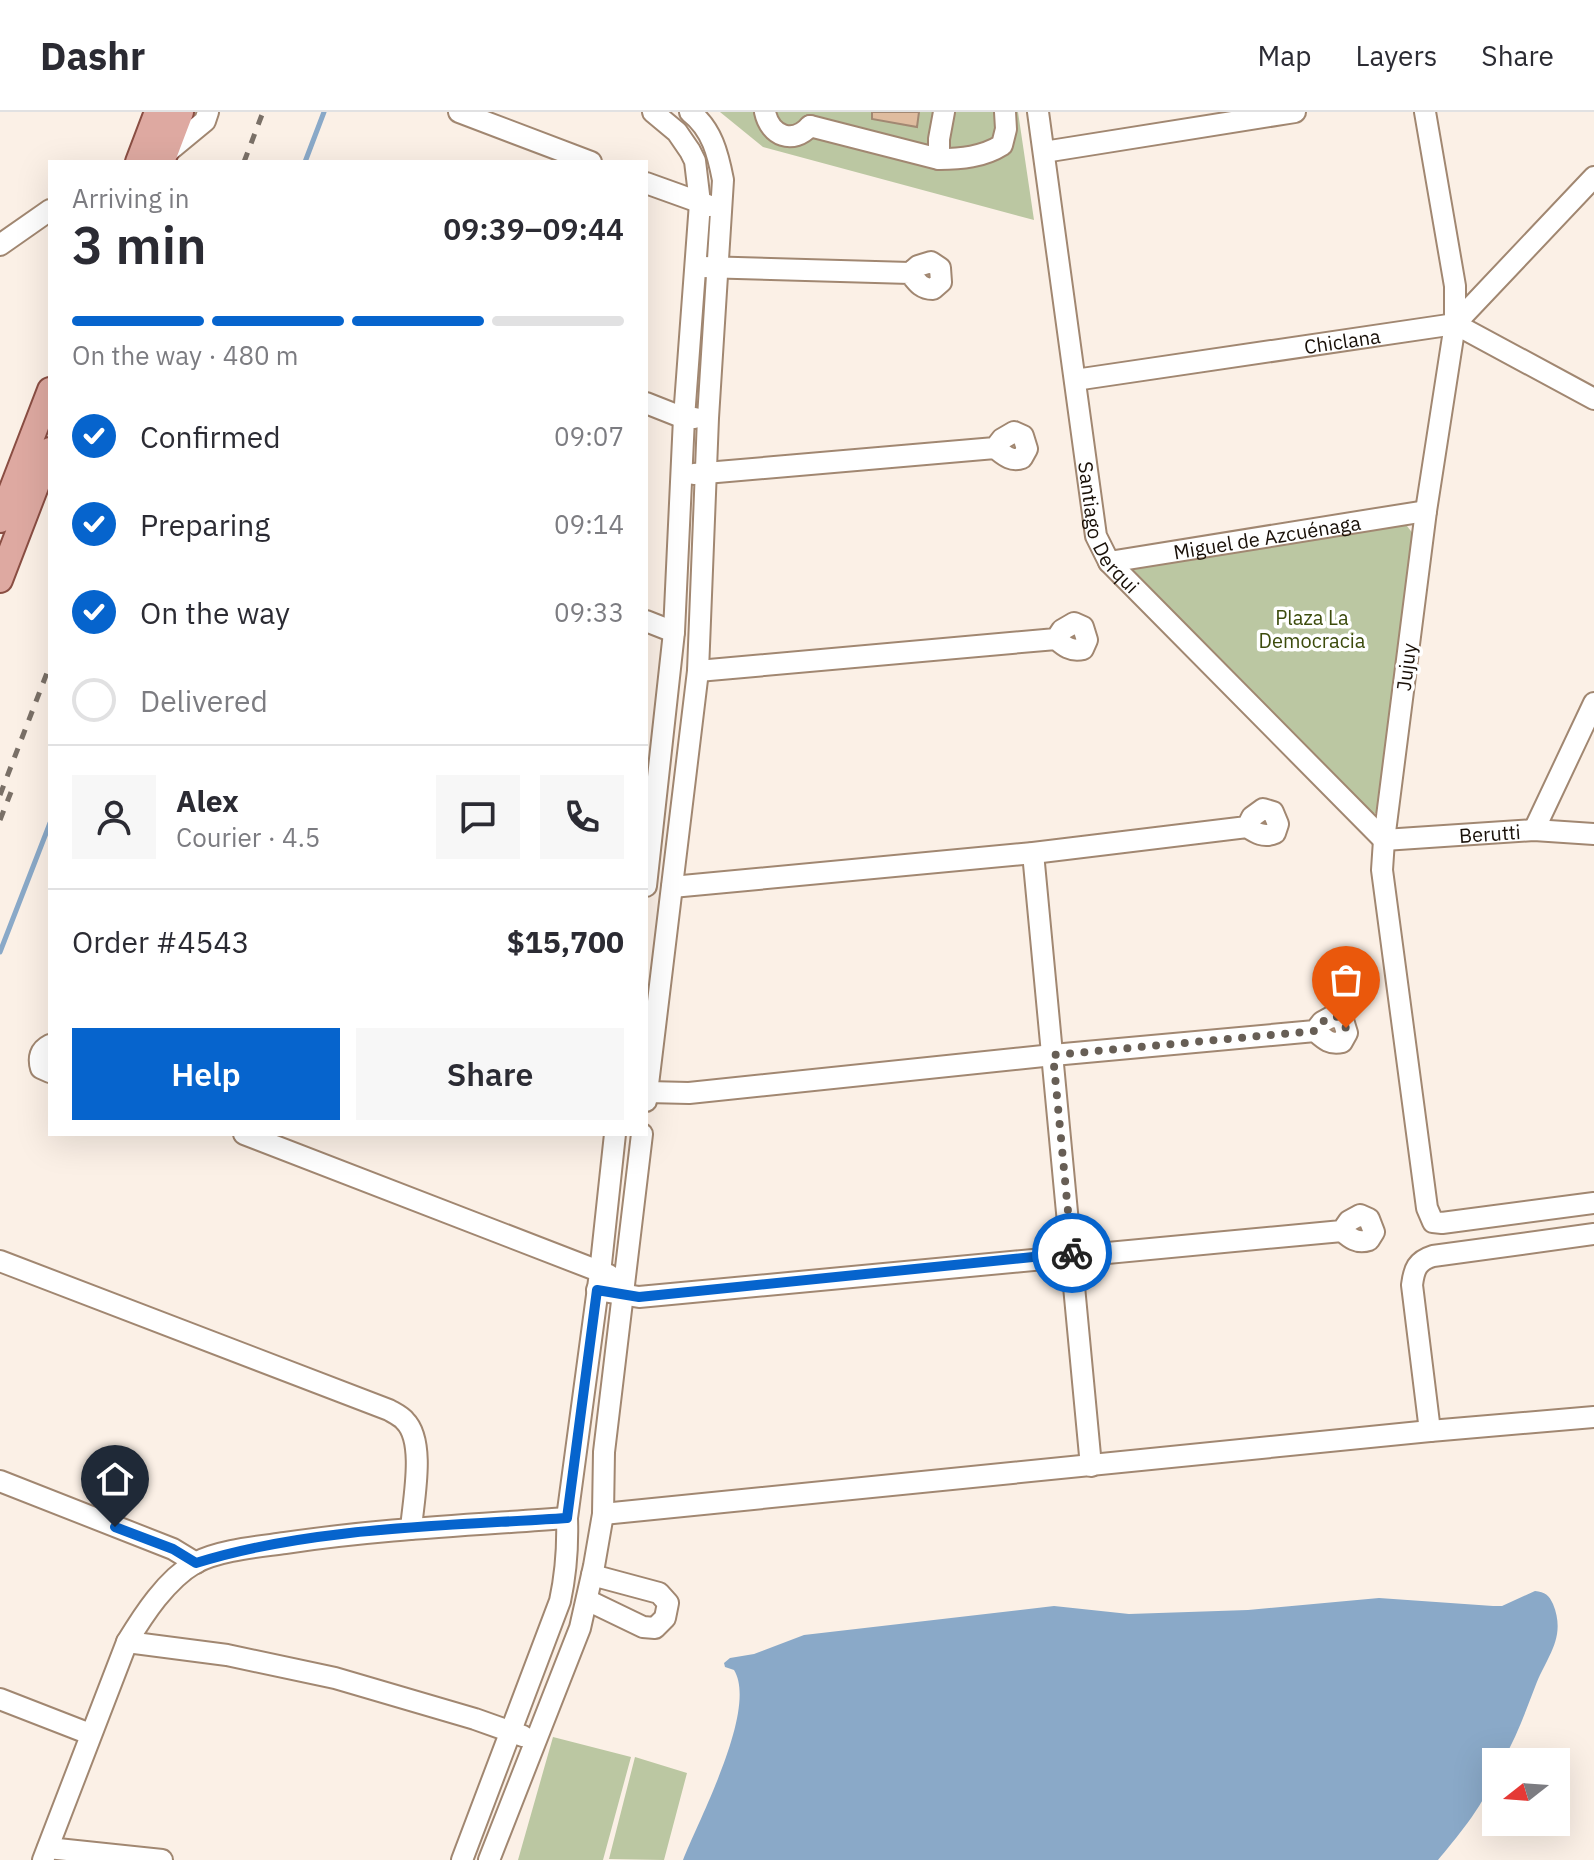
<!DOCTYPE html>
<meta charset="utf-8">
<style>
body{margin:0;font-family:"IBM Plex Sans",sans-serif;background:#f7f7f7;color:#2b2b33;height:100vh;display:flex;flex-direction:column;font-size:30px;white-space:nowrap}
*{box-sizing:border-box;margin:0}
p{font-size:26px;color:#7c7c81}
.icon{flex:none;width:44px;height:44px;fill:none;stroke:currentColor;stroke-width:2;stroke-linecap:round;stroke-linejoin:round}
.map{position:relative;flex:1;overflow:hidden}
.sheet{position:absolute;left:48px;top:48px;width:600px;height:976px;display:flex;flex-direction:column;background:#fff;border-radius:0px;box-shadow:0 8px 32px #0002}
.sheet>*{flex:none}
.needle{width:52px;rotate:253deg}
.buttons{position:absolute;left:1482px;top:1636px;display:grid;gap:16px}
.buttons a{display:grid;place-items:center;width:88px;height:88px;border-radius:0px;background:#fff;box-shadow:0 8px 32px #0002;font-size:40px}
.pin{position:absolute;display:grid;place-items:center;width:68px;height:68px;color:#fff;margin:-82px -34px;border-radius:50% 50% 50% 0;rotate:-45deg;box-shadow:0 0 8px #0007}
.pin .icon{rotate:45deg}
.courier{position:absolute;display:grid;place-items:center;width:80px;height:80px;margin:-40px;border:6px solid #0664cd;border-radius:50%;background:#fff;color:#222;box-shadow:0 2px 10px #0007}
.head em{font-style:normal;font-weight:600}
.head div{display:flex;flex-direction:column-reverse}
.head{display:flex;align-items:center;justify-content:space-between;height:136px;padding:0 24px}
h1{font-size:52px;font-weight:600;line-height:60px}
.bar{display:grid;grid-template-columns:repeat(4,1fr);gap:12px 8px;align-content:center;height:96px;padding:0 24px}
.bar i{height:10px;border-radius:6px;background:#e1e1e2}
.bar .current{background:#0664cd}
.bar p{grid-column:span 4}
.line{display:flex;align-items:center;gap:20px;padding:0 24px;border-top:2px solid #e1e1e2}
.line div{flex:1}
.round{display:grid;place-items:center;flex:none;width:84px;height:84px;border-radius:0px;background:#f7f7f7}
ol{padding:0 24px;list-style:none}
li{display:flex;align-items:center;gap:24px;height:88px}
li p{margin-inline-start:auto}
li .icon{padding:8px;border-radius:50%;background:#0664cd;color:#fff;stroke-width:4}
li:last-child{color:#7c7c81}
li i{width:44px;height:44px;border:4px solid #e1e1e2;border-radius:50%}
.action{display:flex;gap:16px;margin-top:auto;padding:16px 24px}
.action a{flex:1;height:92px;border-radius:0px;background:#0664cd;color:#fff;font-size:32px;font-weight:600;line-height:92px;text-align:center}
.action a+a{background:#f7f7f7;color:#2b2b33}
header{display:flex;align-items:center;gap:48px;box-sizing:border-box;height:112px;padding:0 40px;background:#fff;border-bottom:2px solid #e1e1e2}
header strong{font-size:38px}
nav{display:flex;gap:44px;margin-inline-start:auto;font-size:28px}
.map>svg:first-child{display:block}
.green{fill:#bbc7a2}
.water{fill:#8aa9c8}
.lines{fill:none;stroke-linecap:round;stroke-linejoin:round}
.stream{stroke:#8aa9c8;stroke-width:5}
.building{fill:#dfbc9f;stroke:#a28872;stroke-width:2}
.minor-casing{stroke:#a18771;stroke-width:24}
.major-casing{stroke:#8a4e43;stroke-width:28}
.minor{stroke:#fff;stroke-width:20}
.major{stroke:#dea9a1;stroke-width:24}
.rail{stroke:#7a7067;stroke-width:5;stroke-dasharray:10 10;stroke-linecap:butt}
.done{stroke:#675e55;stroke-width:8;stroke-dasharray:0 14.4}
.route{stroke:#0664cd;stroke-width:10}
.labels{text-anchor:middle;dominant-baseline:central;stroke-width:7;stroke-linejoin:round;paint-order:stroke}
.street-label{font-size:20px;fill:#180f07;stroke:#fff}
.park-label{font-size:20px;fill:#3c4b0c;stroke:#fff}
</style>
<header>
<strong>Dashr</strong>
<nav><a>Map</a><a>Layers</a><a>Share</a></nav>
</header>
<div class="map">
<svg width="1594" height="1748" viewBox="0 0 1594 1748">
<rect width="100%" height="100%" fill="#fbf0e6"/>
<!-- green -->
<path class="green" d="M 720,0 L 1018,0 L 1034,108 L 763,35 Z
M 1396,410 L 1407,414 L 1414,423 L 1378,700 L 1371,703 L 1134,469 L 1129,456 Z
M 553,1625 L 631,1645 L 603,1748 L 518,1748 Z
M 635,1645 L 687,1661 L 664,1748 L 609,1747 Z"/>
<!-- water -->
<path class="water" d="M 1535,1479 C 1545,1480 1549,1483 1553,1492 C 1567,1526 1546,1545 1535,1575 C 1525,1601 1516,1626 1502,1650 L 1496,1650 C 1496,1680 1457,1725 1438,1748 L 683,1748 C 699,1707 758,1597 734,1558 L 725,1555 L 724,1551 L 730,1546 L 754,1542 L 804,1523 L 1054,1494 L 1129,1502 L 1248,1498 L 1379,1486 L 1493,1494 L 1502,1494 Z"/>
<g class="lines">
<!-- stream -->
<path class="stream" d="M 305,50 L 324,0
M 0,840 L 50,711"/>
</g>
<!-- building -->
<path class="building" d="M 872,0 L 919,0 L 917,15 L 872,7 Z"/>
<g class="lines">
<defs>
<g id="minor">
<path d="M 459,0 L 591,50"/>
<path d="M 765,0 C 770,24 793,33 810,14"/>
<path id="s1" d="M 1038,0 L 1096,424 L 1109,450 L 1384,728 L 1534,718 L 1594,722"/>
<path d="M 1425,0 L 1455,174 L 1455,212 L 1426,399 L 1384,728 L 1382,758 L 1427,1096 L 1433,1110 L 1442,1111 L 1594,1091"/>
<path d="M 810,14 L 939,47 C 961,47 983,45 1002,33 L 1006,17 L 1005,0"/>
<path d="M 1044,40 L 1295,0"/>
<path d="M 165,42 L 205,9 L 208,0"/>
<path d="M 939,47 L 939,27 L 944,0"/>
<path d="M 646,71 L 710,94"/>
<path d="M 0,133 L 50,98"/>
<path d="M 702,155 L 910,161 L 918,154 L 931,150 L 940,156 L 941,170 L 933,177 C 921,177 917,170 910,161"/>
<path d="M 1455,212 L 1594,65"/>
<path id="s2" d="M 1075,268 L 1455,212 L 1594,287"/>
<path d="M 646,291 L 684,306 L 695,306"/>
<path d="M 694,362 L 995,336 C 1004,343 1011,350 1022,346 L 1027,337 L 1023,324 L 1014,320 L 1002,327 L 995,336"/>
<path id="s3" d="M 1109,450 L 1426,399"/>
<path d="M 646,509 L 674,520"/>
<path d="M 698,559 L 1056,527 C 1064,534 1071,540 1083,537 L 1087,528 L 1083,515 L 1074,511 L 1062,518 L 1056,527"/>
<path d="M 1534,718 L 1594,591"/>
<path d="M 1033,741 L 1091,1354"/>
<path d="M 646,774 L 674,520 L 684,306 L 700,91 L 695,49 L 690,39 L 677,20 L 653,0"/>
<path d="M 672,775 L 1033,741 L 1247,715 C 1256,721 1264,726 1275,721 L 1278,712 L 1273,700 L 1263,697 L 1252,705 L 1247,715"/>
<path d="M 50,933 C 40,938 38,946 41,956 L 50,960"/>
<path d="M 647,980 L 689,981 L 1053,943 L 1315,919 C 1324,927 1330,933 1342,930 L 1347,921 L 1343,908 L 1333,904 L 1322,910 L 1315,919"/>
<path d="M 646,989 L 698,559 L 708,306 L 723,68 C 718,42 712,17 690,0"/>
<path d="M 244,1022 L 609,1163"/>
<path d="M 0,1149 L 389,1298 C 394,1301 401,1304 405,1309 C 426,1330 413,1389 411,1417"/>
<path d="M 597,1178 L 639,1185 L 1342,1119 C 1350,1126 1357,1132 1369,1128 L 1374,1120 L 1369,1107 L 1360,1103 L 1349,1109 L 1342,1119"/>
<path d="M 1430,1319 L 1412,1173 C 1414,1157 1417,1149 1433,1144 L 1594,1122"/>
<path d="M 0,1369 L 173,1437 L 196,1451"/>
<path d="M 603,1402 L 1430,1319 L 1594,1305"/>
<path d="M 587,1488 L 643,1515 L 655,1516 L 665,1506 L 668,1491 L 659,1481 L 592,1463"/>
<path d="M 127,1530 L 227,1543 L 335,1566 L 475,1607 L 523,1624"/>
<path d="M 0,1587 L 90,1622"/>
<path d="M 48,1736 L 162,1748"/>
<path d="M 43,1748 L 127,1530 C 144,1502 166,1468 195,1451 C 220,1438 257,1435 285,1431 C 378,1417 473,1413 567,1406"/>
<path d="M 462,1748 L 560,1489 C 566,1461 568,1435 567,1406 L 600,1161 L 615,1022"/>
<path d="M 489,1748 L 580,1516 L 594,1454 L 603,1402 L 604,1340 L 642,1022"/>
</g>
<path id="major" d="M 138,50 L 157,0
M 162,50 L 181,0
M 0,408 L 50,278
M 0,468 L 50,338"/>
</defs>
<!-- minor casing -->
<use href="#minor" class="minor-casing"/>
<!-- major casing -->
<use href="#major" class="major-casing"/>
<!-- minor -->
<use href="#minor" class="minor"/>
<!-- major -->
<use href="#major" class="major"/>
<!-- rail -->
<path class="rail" d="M 244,50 L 263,0
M 0,683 L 50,553
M 0,708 L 13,675"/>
</g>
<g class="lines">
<!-- done -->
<path class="done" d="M 1072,1141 L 1053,943 L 1315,919 C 1322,910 1327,903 1339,905 L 1346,916"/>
<!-- route -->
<path class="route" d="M 115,1415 L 173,1437 L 196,1451 C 311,1415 447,1414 567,1406 L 597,1178 L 639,1185 L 1072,1141"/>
</g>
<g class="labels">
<!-- street labels -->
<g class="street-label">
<text stroke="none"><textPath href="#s2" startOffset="270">Chiclana</textPath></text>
<text stroke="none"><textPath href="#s1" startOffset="424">Santiago Derqui</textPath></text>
<text stroke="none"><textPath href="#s3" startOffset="160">Miguel de Azcuénaga</textPath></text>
<text transform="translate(1406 555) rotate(-83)">Jujuy</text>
<text stroke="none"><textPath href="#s1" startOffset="954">Berutti</textPath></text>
</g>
<!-- park labels -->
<g class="park-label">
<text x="1312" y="505">Plaza La<tspan x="1312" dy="23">Democracia</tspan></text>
</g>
</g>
</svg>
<div class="buttons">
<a><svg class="needle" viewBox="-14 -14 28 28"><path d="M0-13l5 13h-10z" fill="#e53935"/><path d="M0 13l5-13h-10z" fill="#7c7c81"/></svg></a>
</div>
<div class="pin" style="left:1346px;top:916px;background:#ea580c"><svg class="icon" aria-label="bag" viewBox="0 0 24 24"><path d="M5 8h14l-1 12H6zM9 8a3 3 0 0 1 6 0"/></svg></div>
<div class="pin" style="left:115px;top:1415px;background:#1f2937"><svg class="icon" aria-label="home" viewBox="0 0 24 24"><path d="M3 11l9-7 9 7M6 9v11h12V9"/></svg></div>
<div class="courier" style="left:1072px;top:1141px"><svg class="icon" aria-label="bike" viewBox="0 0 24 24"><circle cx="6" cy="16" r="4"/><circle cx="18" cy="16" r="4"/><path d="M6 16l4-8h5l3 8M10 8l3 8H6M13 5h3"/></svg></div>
<section class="sheet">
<div class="head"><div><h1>3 min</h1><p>Arriving in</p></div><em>09:39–09:44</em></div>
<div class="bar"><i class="current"></i><i class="current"></i><i class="current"></i><i></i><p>On the way · 480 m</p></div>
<ol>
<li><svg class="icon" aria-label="check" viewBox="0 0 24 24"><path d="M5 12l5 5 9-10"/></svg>Confirmed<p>09:07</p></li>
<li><svg class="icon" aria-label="check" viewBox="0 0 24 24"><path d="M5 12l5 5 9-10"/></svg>Preparing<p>09:14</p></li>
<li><svg class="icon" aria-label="check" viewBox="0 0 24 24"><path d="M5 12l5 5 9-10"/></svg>On the way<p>09:33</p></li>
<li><i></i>Delivered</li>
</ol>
<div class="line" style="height:144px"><a class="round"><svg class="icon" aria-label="person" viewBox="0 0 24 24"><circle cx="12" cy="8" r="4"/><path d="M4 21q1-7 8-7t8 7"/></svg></a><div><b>Alex</b><p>Courier · 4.5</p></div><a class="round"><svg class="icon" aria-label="chat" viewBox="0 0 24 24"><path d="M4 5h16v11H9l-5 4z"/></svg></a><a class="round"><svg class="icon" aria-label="phone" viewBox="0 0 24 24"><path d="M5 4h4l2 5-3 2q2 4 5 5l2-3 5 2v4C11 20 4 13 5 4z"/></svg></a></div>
<div class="line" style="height:104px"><div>Order #4543</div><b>$15,700</b></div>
<div class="action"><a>Help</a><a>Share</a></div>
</section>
</div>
